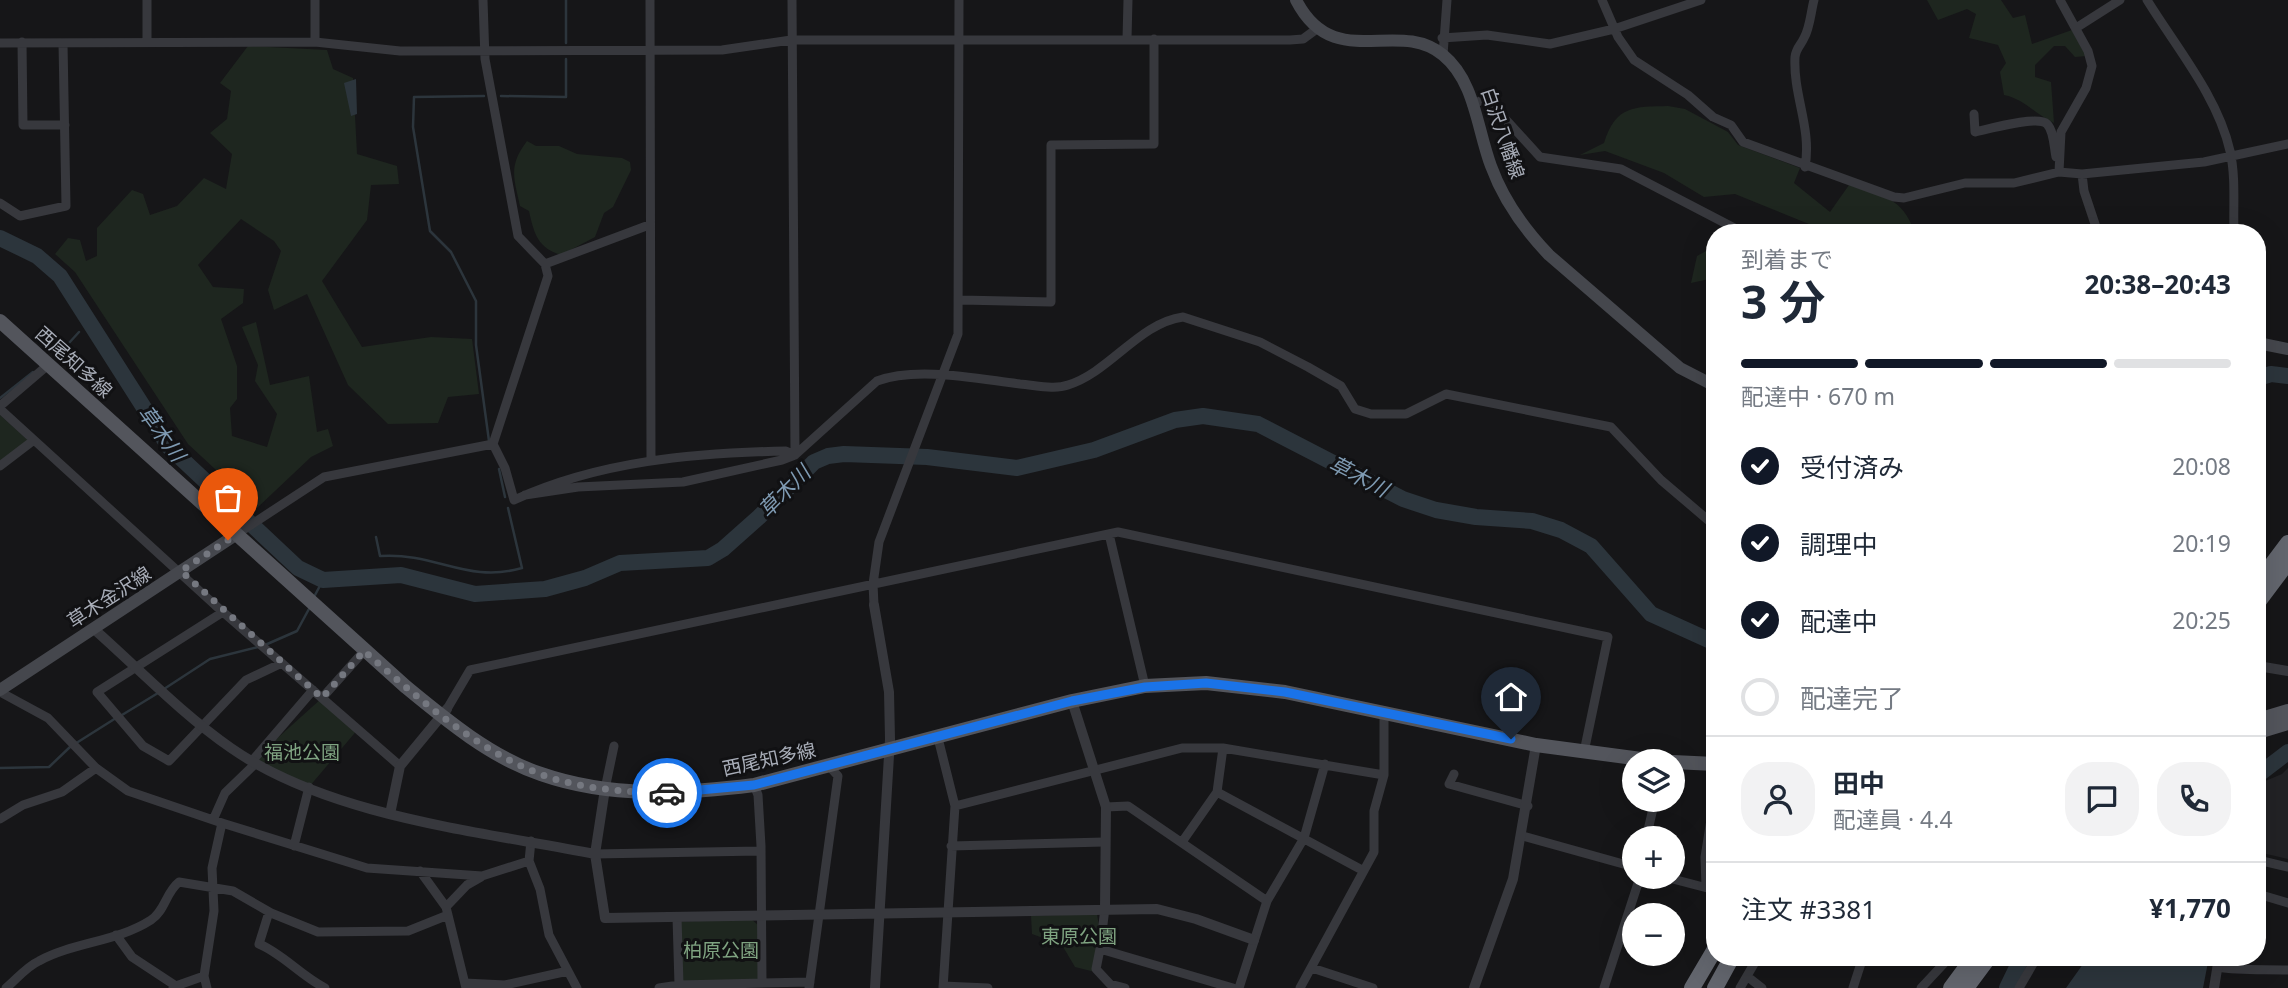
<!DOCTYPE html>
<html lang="ja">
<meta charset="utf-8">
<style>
body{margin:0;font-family:"Noto Sans","Noto Sans JP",sans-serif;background:#f2f2f3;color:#1f2937;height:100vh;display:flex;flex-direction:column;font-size:26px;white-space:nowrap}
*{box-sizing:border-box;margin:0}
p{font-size:23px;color:#747a83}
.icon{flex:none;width:38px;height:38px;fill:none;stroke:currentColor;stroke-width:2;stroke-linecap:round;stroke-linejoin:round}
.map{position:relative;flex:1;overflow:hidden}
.side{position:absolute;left:1706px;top:224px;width:560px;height:742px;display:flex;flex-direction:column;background:#fff;border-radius:28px;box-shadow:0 7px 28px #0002}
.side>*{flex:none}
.controls{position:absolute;left:1622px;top:749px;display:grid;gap:14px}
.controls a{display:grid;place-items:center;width:63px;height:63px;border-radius:50%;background:#fff;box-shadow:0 7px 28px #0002;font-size:35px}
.pin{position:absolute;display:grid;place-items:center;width:60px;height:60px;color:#fff;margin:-72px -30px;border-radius:50% 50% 50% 0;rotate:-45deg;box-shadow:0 0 7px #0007}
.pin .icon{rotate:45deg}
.courier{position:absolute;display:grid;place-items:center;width:70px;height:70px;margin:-35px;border:5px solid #1a73e8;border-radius:50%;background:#fff;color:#222;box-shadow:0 2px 9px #0007}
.head em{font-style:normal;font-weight:700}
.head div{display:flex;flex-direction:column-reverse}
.head{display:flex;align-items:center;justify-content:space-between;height:119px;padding:0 35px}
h1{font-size:46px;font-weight:700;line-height:52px}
.bar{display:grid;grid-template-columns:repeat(4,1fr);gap:10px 7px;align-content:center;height:84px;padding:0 35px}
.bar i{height:9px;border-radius:5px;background:#e0e1e3}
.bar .selected{background:#111827}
.bar p{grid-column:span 4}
.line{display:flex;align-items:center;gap:18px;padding:0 35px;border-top:2px solid #e0e1e3}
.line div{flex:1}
.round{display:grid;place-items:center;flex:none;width:74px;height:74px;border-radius:28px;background:#f2f2f3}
ol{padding:0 35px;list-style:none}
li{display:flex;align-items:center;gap:21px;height:77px}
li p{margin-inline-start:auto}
li .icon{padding:7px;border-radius:50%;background:#111827;color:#fff;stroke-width:4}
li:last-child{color:#747a83}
li i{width:38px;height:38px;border:4px solid #e0e1e3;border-radius:50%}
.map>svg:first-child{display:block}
.built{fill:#222225}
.green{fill:#1e261f}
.water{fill:#2c353c}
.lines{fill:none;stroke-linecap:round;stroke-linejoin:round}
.stream{stroke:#2c353c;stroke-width:2.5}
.river{stroke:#2c353c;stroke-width:16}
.minor{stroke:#37383d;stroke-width:9}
.tertiary{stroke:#37383d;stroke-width:10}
.secondary{stroke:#45474d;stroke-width:12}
.primary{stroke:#53555c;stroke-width:14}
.motorway{stroke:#63666e;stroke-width:16}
.done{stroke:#757880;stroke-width:7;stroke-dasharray:0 12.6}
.route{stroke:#1a73e8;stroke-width:9}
.labels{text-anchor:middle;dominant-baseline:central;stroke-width:6;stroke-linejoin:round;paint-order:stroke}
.street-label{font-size:19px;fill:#a8adb8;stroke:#111113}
.park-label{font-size:19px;fill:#7fa381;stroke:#111113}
.water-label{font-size:21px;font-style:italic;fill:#7f9bb3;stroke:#111113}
</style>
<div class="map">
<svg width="2288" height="988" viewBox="0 0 2288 988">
<rect width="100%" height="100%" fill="#161618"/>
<!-- built -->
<path class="built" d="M 2288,768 L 2288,859 L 2258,852 L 2258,784 L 2282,774 Z"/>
<!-- green -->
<path class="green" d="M 1927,0 L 2001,0 L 2013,18 L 2025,15 L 2032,44 L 2072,30 L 2086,56 L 2075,57 L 2065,46 L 2054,46 L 2035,65 L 2035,77 L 2051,82 L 2054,123 C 2035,114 2024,99 2004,95 L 2000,72 L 2006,63 L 1998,45 L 1969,38 L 1976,14 L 1967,9 L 1938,20 Z
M 248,46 L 327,50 L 333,69 L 353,78 L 357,154 L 397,166 L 399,184 L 371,185 L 367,220 L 322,281 L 362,347 L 431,337 L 472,339 L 479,394 L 448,397 L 438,423 L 388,424 L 348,385 L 307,294 L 274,310 L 268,290 L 281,251 L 274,241 L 241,219 L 198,265 L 213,287 L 244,289 L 243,303 L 221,319 L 237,366 L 237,399 L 230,408 L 232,436 L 267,447 L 277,414 L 255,381 L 258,365 L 242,327 L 256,322 L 270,385 L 309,376 L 317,432 L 328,429 L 333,446 L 311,457 L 257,508 L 188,444 L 75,272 L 55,254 L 68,238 L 80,240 L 86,261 L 97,256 L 97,228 L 132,190 L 143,194 L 150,215 L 177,206 L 204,178 L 226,189 L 232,154 L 210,133 L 227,119 L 231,91 L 220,83 Z
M 1668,106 L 1685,109 L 1728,132 L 1738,145 L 1800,168 L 1794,183 L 1830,212 L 1849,185 C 1884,198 1901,195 1915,233 L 1831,233 L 1735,194 L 1704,197 L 1664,173 L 1605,151 L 1580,155 L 1604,143 C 1616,105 1634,107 1668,106 Z
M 527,141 L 536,146 L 559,146 L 577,154 L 622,158 L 630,162 L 631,170 L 613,207 L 604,213 L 595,237 L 561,255 C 538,248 534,234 529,211 L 520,206 C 514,178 508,166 527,141 Z
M 1713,247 L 1715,283 L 1714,278 L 1691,283 L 1697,256 Z
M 0,415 L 29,441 L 0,463 Z
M 322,698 L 359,728 L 309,787 L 252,761 Z
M 1097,914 L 1103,952 L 1099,973 L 1075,967 L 1062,945 L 1032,934 L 1031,916 Z
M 750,918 L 758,925 L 762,983 L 681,981 L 680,922 Z"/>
<!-- water -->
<path class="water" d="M 356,79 L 357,114 L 351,116 L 344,83 Z
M 2088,957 L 2209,957 L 2203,988 L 2066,988 Z"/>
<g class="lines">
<!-- stream -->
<path class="stream" d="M 566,0 L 566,43
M 484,96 L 414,97 L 413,127 L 430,231 L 451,252 L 476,301 L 476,345 L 489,441
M 501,96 L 566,97 L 566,59
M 59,354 L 79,332
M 0,398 L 33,372
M 499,469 L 505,497
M 376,537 L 380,556 C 436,552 467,584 522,568 L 508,508
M 314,597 L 323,580
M 265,645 L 297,631 L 310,607
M 164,689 L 210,659 L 258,647
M 122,715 L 158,693
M 0,768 L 49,767 L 70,747 L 116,718"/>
<!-- river -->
<path class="river" d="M 0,238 L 37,256 L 60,276 L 169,447 L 298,568 L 323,580 L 401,575 L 475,594 L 545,589 L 585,578 L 620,563 L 708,558 L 723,549 L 759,517 L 814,462 L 828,456 L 844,454 L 927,457 L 1017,468 L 1094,450 L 1175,420 L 1203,416 L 1258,424 L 1403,499 L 1436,510 L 1476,517 L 1532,521 L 1561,530 L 1591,546 L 1651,614 L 1715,643
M 2258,378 L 2271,374 L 2288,376
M 2258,775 L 2288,752
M 2007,988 L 2022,957"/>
<!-- minor -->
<path class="minor" d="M 315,0 L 315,42
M 483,0 L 485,59 L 518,236 L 545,264 L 548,276 L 493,444 L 505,468 L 514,500 C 599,461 693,453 786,451 L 795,455
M 650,0 L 651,461
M 792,0 L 795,455
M 1602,0 L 1618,37 L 1634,60 L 1688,95 L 1713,117 L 1731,125 L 1743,142 L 1894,197 L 1904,198 L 1965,183 L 2014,183 L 2059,172 L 2082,174 L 2204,162 L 2288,144
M 2147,0 C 2176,47 2218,97 2230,151 C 2236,177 2233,206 2234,233
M 2076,28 L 2120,0
M 1442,38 L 1487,35 L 1550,44 L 1614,29 L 1701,0
M 1127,39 L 1128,0
M 22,42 L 23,125 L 65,125
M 147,42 L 147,0
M 0,43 L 315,42 L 400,51 L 722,50 L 791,40 L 1290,40 L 1303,39 L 1318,28
M 1443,55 L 1447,0
M 1472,105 L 1482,100 L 1489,101 L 1540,157 L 1621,169 L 1744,233
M 1974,114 L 1975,132 C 1989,129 2038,115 2047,124 C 2054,131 2054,148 2056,157
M 1805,167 C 1812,128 1793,96 1795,57 C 1796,48 1801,45 1804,38 C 1810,28 1811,11 1814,0
M 2059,172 L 2061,132 L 2086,88 L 2092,66 L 2088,51 L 2060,0
M 2082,174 L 2084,191 L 2098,233
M 0,203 L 20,216 L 66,206 L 63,43
M 545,264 L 649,225
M 961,300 L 1051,302 L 1051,145 L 1154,144 L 1154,39
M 0,406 L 48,365
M 0,409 L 215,605 L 400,766
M 0,466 L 34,440
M 525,495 L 578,487 L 683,482 L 782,460 L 795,455 L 877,381 C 917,366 978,379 1020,384 C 1035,385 1054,390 1068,385 C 1110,372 1139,323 1183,317 L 1260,342 L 1308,367 L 1341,386 L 1355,409 L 1371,414 L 1406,414 L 1446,394 L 1611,427 L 1661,480 L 1715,526
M 237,534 L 324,477 L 493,444
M 1109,534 L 1145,686
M 874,605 L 873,584 L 879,542 L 958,334 L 959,0
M 223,612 L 97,692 L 143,746 L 169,761 L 246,680 L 282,663
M 0,692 L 48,718 L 96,768 L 128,791 L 222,823 L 367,868 L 482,876 L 529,861
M 322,698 L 364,651
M 447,709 L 470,670 L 1118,532 L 1608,637 L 1584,752
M 938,738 L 955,806 L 943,988
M 252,761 L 313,690
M 1454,774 L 1449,784 L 1528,806
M 754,785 L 758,795 L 761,846 L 762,983
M 605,789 L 614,746
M 1217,792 L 1362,870
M 955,806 L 1182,748 L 1223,748 L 1384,775
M 1106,807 L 1128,806 L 1267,901
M 0,819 L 23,805 L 62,792 L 96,768
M 213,820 L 225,793 L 256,763
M 1523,836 L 1634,867
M 1650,838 L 1648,830 L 1655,800
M 531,841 L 529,861 L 540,889 L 549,935 L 577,988
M 1182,842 L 1217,792 L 1223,748
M 294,846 L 309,787
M 951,846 L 1104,842
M 595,854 L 759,851
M 2258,860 L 2288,867
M 420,871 L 446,907 L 466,988
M 1665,877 L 1715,890
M 1706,887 L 1705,857 L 1715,795
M 2258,894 L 2288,903
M 446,907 L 467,885 L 481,877
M 1105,908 L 1100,949 L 1233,988
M 269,912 L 259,944 C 283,954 300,975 325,988
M 677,917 L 679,985 L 810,982
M 116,935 L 132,957 L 176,986
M 1100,949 L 1096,969 L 1110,984 L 1125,988
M 2218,967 C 2241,971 2264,969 2288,970
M 1312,968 L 1373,988
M 1748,977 L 1762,988
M 465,983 L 505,985 L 568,971
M 943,986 L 988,988
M 173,987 L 204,976
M 6,988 C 17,979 26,967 39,961 C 74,942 117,942 151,920 C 165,911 166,892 179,882 L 233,891 L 271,913 L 318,932 L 408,931 L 448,915
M 207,988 L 204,976 L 214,911 L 212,868 L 222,823
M 659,988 L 679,985 L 679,988
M 809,988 L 838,776 L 829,766
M 1239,988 L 1267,901 L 1304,838 L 1325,764
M 1300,988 L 1374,852 L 1374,811 L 1384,775 L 1384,711
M 1604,988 L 1640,877
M 1740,988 L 1758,957
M 1853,988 L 1863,957
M 1921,988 L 1950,957
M 2019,988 L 2037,957"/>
<!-- tertiary -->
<path class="tertiary" d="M 874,605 L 889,692 L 890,739 L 875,988
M 95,630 C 140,670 182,714 231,748 C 330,817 479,831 595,854
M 2258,666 L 2288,671
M 1072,701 L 1106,807 L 1105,908
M 605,789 L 595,854 L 605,918 L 1157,909 L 1196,919 L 1254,940
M 390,814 L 400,766 L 447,709
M 1474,988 L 1513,879 L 1536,745
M 2214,988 L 2219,957"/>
<!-- secondary -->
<path class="secondary" d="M 1296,0 C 1334,74 1397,17 1443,55 C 1475,81 1477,129 1491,166 C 1503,199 1525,230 1549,255 L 1680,368 L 1715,386
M 2258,343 L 2288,349
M 0,690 L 237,534"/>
<!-- primary -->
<path class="primary" d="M 0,321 L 406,687 C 446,720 492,758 541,774 C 610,798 683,794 754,785 L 1072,701 L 1145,686 L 1206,683 L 1285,692 L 1536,745 L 1656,761
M 2258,720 L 2288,711
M 2258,732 L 2288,723
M 1673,762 L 1715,764"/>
<!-- motorway -->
<path class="motorway" d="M 2258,583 L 2288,543
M 2258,602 L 2288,562
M 1692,988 L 1715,949
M 1715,988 L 1732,957
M 1951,988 L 1974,957
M 1966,988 L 1989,957"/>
</g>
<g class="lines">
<!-- done -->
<path class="done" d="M 228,540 L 181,571 L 322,698 L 364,651 C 417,697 473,748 540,774 C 579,789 626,792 667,793"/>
<!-- route -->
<path class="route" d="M 667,793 L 754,785 L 1072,701 L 1145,687 L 1206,683 L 1285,692 L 1511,739"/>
</g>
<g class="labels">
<!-- street labels -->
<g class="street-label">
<text transform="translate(1503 133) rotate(71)">白沢八幡線</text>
<text transform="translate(74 362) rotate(42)">西尾知多線</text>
<text transform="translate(109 597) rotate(-33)">草木金沢線</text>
<text transform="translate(769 759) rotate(-12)">西尾知多線</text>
</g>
<!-- park labels -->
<g class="park-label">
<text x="302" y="752">福池公園</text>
<text x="1079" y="936">東原公園</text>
<text x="721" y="950">柏原公園</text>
</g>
<!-- water labels -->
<g class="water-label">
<text transform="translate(162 433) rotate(54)">草木川</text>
<text transform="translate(1359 476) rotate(27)">草木川</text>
<text transform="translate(784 491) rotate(-45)">草木川</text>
</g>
</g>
</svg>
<div class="controls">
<a><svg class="icon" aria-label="layers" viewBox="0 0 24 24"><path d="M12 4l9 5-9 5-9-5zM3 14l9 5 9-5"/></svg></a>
<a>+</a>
<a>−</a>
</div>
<div class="pin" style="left:228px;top:540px;background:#ea580c"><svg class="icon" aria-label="bag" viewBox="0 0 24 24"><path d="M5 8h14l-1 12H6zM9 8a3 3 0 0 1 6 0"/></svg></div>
<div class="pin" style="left:1511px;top:739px;background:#1f2937"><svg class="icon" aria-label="home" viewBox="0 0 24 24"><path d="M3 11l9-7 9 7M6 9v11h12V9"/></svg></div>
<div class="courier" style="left:667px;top:793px"><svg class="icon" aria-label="car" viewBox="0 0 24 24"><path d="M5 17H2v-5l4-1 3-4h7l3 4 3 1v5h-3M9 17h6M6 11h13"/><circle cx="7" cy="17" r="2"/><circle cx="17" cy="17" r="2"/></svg></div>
<section class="side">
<div class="head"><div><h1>3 分</h1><p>到着まで</p></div><em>20:38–20:43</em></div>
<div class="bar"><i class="selected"></i><i class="selected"></i><i class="selected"></i><i></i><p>配達中 · 670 m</p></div>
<ol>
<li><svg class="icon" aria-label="check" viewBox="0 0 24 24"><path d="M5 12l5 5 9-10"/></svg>受付済み<p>20:08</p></li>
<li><svg class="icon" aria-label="check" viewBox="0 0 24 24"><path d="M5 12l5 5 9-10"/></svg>調理中<p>20:19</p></li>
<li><svg class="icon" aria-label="check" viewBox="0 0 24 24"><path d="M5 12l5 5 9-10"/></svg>配達中<p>20:25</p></li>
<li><i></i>配達完了</li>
</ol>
<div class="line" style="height:126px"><a class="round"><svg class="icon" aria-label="person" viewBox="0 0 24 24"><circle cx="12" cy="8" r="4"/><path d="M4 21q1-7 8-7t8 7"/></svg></a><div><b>田中</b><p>配達員 · 4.4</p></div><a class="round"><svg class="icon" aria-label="chat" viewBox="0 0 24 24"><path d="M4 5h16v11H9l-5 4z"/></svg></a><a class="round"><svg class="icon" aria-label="phone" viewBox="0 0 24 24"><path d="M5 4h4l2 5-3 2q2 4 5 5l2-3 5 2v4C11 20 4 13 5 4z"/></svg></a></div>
<div class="line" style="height:91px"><div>注文 #3381</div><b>¥1,770</b></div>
</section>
</div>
